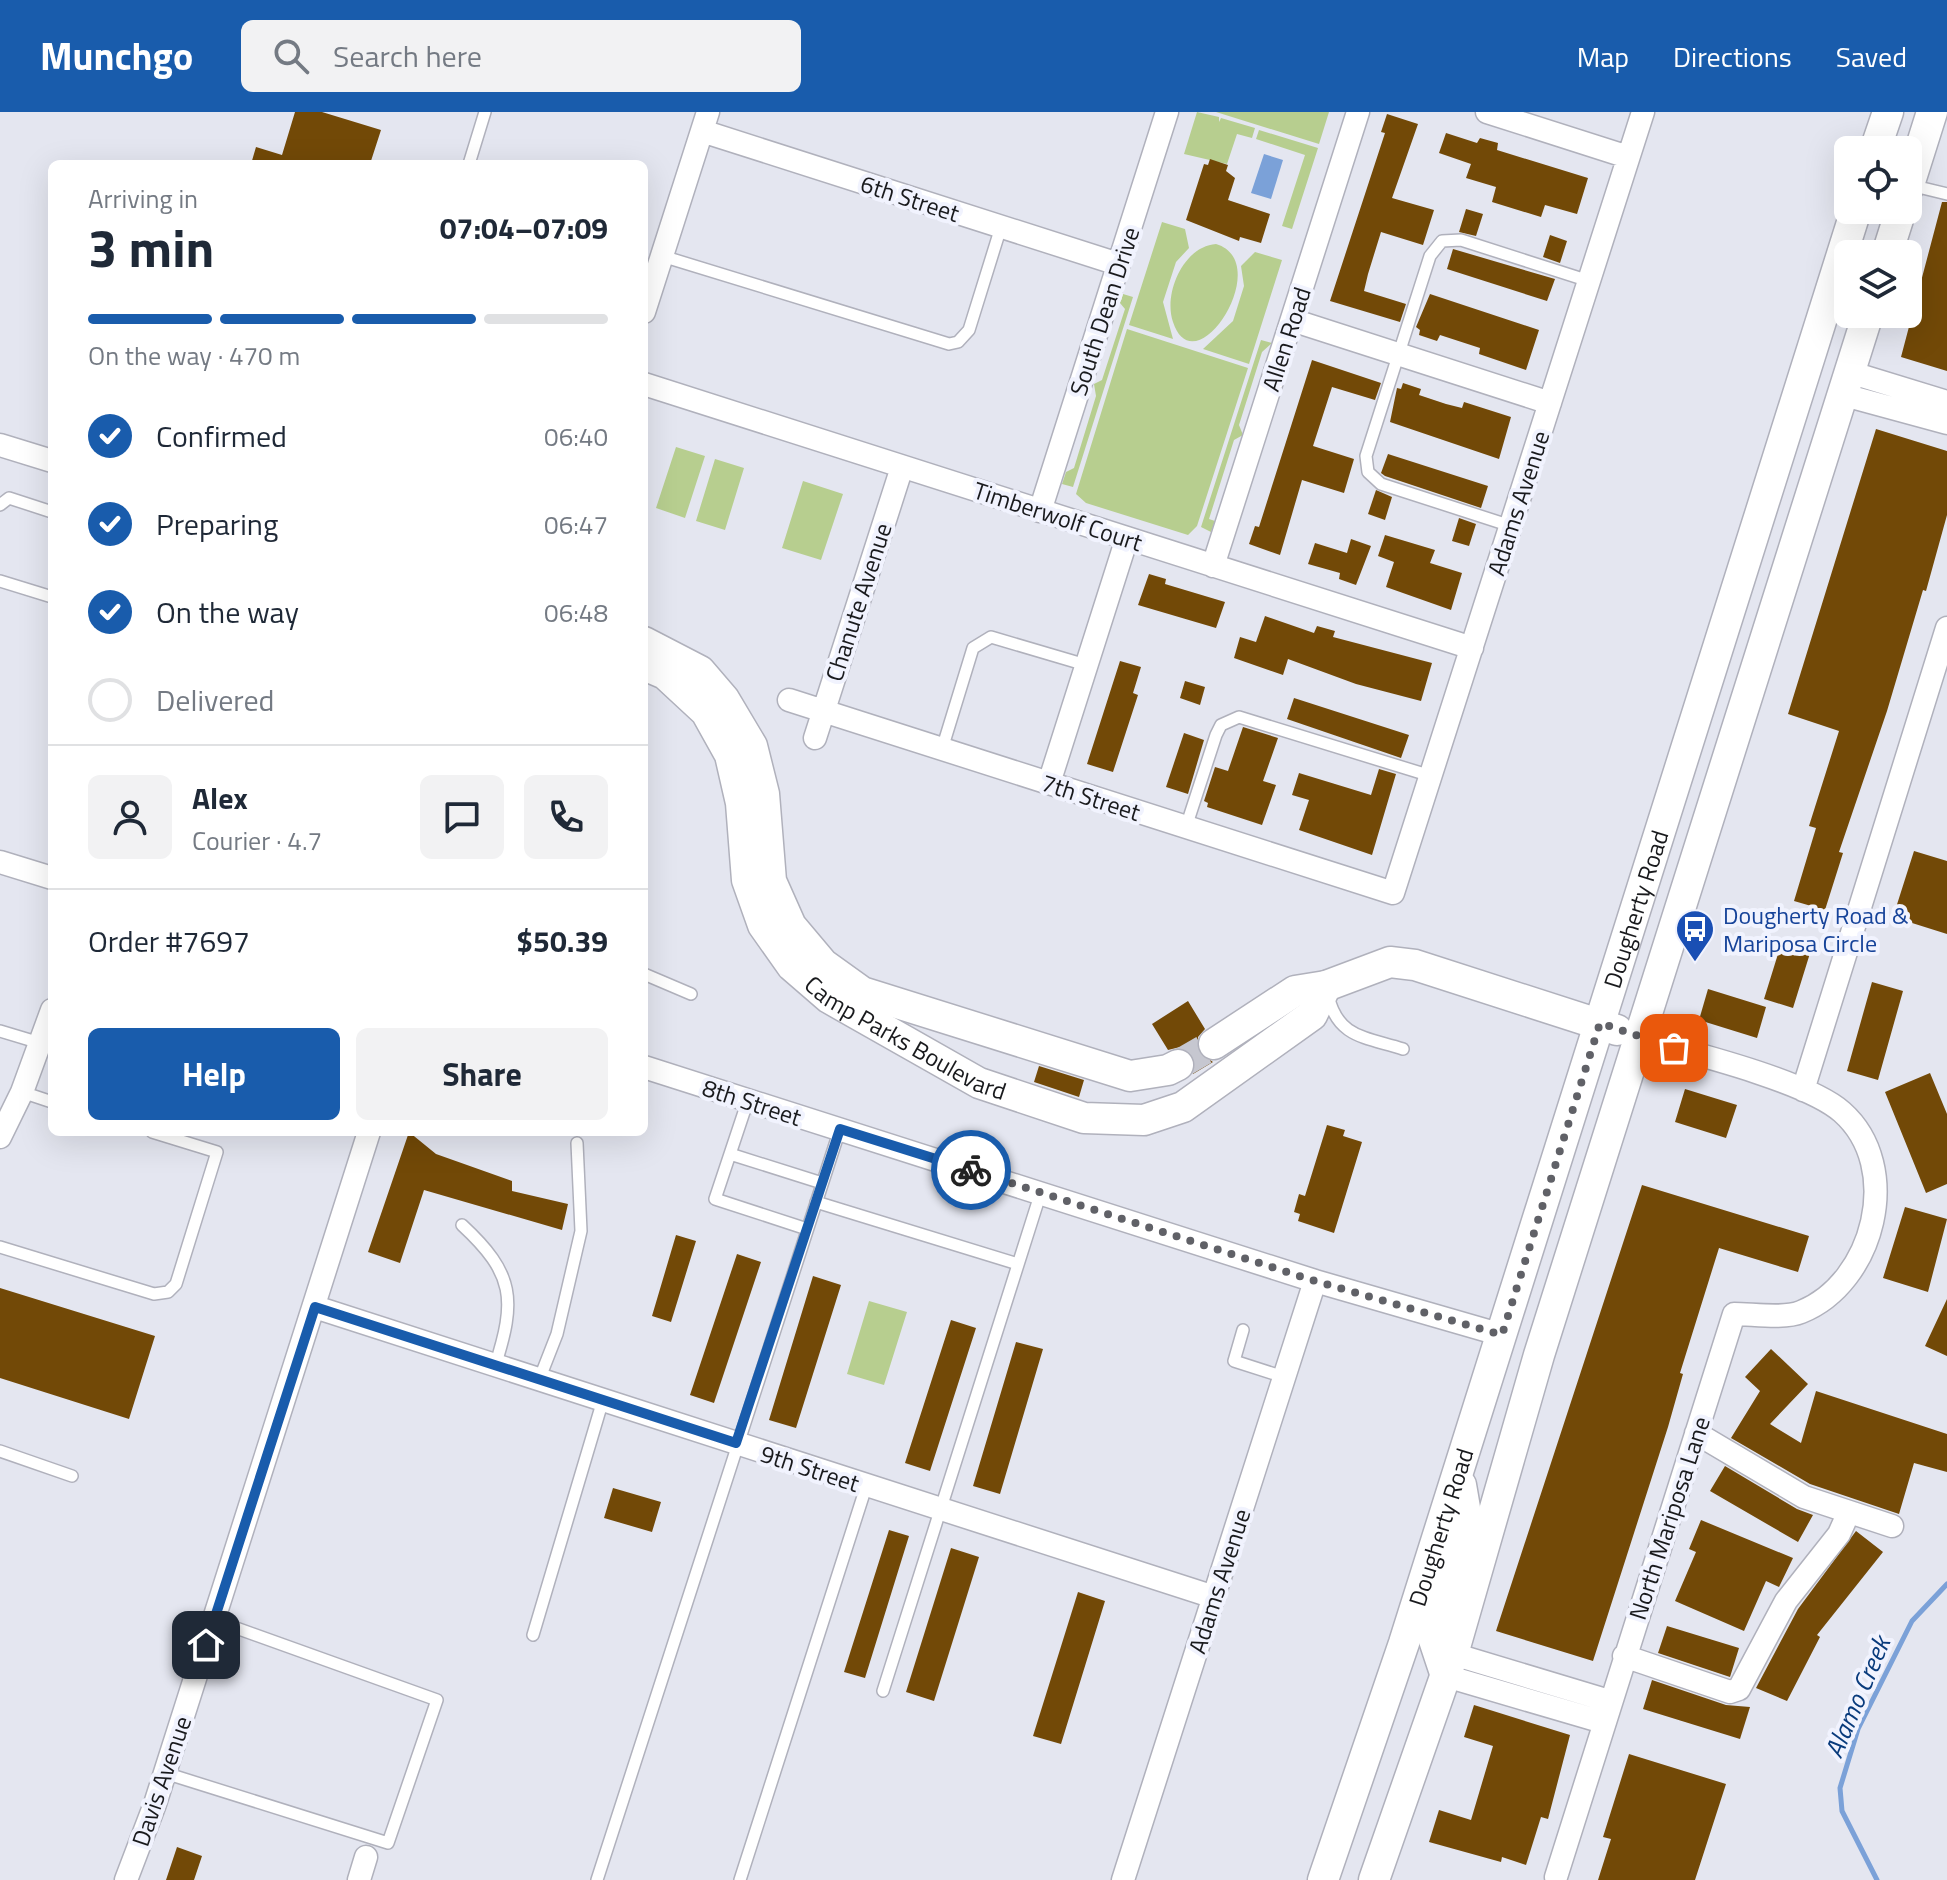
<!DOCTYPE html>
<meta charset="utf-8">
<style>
body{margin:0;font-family:"Titillium Web",sans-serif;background:#f2f2f3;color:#1f2937;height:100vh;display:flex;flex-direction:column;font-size:30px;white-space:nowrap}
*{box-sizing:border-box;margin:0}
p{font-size:26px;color:#747a83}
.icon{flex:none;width:44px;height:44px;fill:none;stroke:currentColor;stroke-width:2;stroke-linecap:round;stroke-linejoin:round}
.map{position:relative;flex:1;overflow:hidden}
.details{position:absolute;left:48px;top:48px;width:600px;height:976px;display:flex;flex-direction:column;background:#fff;border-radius:12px;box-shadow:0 8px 32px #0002}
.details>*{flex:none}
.buttons{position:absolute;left:1834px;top:24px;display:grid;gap:16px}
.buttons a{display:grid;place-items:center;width:88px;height:88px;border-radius:12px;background:#fff;box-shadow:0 8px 32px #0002;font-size:40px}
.pin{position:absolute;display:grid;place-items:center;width:68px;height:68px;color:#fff;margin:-34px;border-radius:16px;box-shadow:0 4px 12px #0006}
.courier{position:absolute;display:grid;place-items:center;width:80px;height:80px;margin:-40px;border:6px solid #195cac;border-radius:50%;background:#fff;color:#222;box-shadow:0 2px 10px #0007}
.headline em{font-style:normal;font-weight:700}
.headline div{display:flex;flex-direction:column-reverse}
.headline{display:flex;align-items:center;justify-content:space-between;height:136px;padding:0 40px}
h1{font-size:52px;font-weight:700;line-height:60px}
.bar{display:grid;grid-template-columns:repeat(4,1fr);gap:12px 8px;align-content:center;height:96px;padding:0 40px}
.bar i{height:10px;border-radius:6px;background:#e0e1e3}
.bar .current{background:#195cac}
.bar p{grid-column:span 4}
.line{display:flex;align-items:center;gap:20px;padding:0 40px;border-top:2px solid #e0e1e3}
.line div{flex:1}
.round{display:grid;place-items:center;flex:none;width:84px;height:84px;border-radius:12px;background:#f2f2f3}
ol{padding:0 40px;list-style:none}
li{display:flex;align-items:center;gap:24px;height:88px}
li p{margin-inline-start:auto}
li .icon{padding:8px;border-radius:50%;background:#195cac;color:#fff;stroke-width:4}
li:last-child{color:#747a83}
li i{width:44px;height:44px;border:4px solid #e0e1e3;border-radius:50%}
.action{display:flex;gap:16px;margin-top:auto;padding:16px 40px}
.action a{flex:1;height:92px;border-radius:12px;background:#195cac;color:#fff;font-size:32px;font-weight:700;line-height:92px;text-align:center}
.action a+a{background:#f2f2f3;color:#1f2937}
header{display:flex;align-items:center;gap:48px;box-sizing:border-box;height:112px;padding:0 40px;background:#195cac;color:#fff}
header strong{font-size:38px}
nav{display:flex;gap:44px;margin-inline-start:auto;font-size:28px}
.search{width:560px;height:72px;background:#f2f2f3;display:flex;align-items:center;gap:20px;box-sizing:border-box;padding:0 28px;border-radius:12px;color:#747a83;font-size:30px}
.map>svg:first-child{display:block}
.green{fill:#b7ce8f}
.water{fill:#7ba1d8}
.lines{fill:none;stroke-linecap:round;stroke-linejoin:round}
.stream{stroke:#7ba1d8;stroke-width:5}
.building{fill:#724907}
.secondary-tunnel{stroke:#c6c7d0;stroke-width:30;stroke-dasharray:30 15;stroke-linecap:butt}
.lane-casing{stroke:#b0b1bc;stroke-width:14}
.street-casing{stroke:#b0b1bc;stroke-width:25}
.secondary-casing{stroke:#b0b1bc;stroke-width:33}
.lane{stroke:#fff;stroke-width:11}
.street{stroke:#fff;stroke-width:22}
.secondary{stroke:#fff;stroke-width:30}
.done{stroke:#606167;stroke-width:8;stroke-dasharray:0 14.4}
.route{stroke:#195cac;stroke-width:10}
.labels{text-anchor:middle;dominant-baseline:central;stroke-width:8;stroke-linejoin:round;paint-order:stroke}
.street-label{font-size:24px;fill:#191a1d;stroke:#f1f3fe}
.transit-label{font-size:24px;fill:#164399;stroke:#f1f3fe;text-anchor:start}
.water-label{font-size:26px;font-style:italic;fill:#093b7c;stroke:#f1f3fe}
</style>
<header>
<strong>Munchgo</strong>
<div class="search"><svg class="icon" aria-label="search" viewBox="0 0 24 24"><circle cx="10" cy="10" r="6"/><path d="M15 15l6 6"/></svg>Search here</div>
<nav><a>Map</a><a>Directions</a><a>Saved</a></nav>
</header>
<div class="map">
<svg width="1947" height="1768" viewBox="0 0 1947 1768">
<rect width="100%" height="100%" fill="#e4e6f0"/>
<!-- green -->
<path class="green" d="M 1197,0 L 1219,5 L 1219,10 L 1221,6 L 1255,16 L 1252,26 L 1237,22 L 1227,52 L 1184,42 Z
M 1216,0 L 1329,0 L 1319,32 Z
M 1259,18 L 1318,36 L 1292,117 L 1282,114 L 1305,43 L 1256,27 Z
M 1162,110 L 1185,117 L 1189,136 L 1176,150 L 1163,190 L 1173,227 L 1129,213 Z
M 1216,132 C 1276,150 1195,277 1173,210 C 1163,181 1184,134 1216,132 Z
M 1255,140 L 1282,148 L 1249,252 L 1203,237 L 1233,209 L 1244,174 L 1241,154 Z
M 1123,182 L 1133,185 L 1073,375 L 1062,372 L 1066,360 L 1074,356 L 1096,284 L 1094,272 L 1102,268 L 1125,197 L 1120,191 Z
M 1127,217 L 1248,256 L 1197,414 L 1188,423 L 1086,391 L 1076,382 Z
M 1261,228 L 1272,231 L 1262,240 L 1239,313 L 1243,323 L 1234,328 L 1209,407 L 1215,409 L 1211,420 L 1201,415 Z
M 676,335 L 705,344 L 685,406 L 656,396 Z
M 715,347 L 744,356 L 725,418 L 696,409 Z
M 803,369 L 843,382 L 821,448 L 782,436 Z
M 869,1189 L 907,1200 L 884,1273 L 847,1262 Z"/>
<!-- water -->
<path class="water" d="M 1264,42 L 1283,48 L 1271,87 L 1251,81 Z"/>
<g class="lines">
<!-- stream -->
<path class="stream" d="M 1877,1768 L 1842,1699 L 1840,1676 L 1858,1617 L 1912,1509 L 1947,1472"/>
</g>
<!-- building -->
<path class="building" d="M 295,0 L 322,0 L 381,18 L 370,52 L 251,52 L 256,35 L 282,43 Z
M 1387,2 L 1418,12 L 1392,86 L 1434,98 L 1423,133 L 1381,120 L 1368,162 L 1364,179 L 1406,192 L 1400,210 L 1330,189 L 1385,21 L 1381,20 Z
M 1446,21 L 1477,31 L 1480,26 L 1498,31 L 1497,38 L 1588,66 L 1577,102 L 1545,93 L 1541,105 L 1492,90 L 1496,75 L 1466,66 L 1471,52 L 1439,41 Z
M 1210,47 L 1228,53 L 1226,59 L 1235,66 L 1228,88 L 1270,102 L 1261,131 L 1240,125 L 1239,129 L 1186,108 L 1204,52 L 1208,53 Z
M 1942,90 L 1947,90 L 1947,259 L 1901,245 Z
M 1466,97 L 1483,102 L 1476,124 L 1459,120 Z
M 1550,123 L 1567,129 L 1560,151 L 1543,145 Z
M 1453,137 L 1555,167 L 1547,189 L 1447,157 Z
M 1430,182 L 1539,218 L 1526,258 L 1479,242 L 1480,236 L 1440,223 L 1437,229 L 1419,223 L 1420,218 L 1416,215 Z
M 1312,248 L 1381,271 L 1375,288 L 1332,275 L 1313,334 L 1354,347 L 1344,381 L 1302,368 L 1280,443 L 1249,432 L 1255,414 L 1259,415 Z
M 1403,271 L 1421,277 L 1419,283 L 1446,292 L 1462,296 L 1464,290 L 1511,305 L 1499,347 L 1390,310 L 1397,276 L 1401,277 Z
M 1876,317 L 1947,339 L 1947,403 L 1926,479 L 1923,478 L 1887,599 L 1839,740 L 1843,741 L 1825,798 L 1794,789 L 1816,716 L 1809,714 L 1839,619 L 1788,602 Z
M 1388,342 L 1488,374 L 1481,396 L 1385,364 L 1381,361 Z
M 1376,378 L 1392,385 L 1385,408 L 1368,402 Z
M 1459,406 L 1476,412 L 1469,434 L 1452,429 Z
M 1385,423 L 1435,438 L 1430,451 L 1462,461 L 1451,498 L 1386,475 L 1394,450 L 1378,444 Z
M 1351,427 L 1371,434 L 1356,473 L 1339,467 L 1340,461 L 1308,452 L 1315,431 L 1347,441 Z
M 1149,462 L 1166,467 L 1165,472 L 1225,490 L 1216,516 L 1138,493 Z
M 1265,504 L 1314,521 L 1317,514 L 1335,519 L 1333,525 L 1432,551 L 1421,589 L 1356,572 L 1288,547 L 1283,563 L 1234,546 L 1240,525 L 1256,530 Z
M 1120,549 L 1141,555 L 1133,581 L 1138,583 L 1113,660 L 1087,652 Z
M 1185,569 L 1205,575 L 1200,593 L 1180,586 Z
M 1294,586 L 1409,623 L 1401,646 L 1287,607 Z
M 1243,615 L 1278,626 L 1263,669 L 1276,673 L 1262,713 L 1207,695 L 1208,691 L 1204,689 L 1215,655 L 1228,659 Z
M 1184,621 L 1204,628 L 1188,682 L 1166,675 Z
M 1379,657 L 1396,662 L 1372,743 L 1299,718 L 1309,688 L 1292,683 L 1299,661 L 1371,683 Z
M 1914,739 L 1947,749 L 1947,822 L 1893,805 Z
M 1782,829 L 1811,838 L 1793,896 L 1764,887 Z
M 1872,870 L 1903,879 L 1878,968 L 1847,959 Z
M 1708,877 L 1766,895 L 1757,926 L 1699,908 Z
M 1188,889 L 1205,917 L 1198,925 L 1199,941 L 1213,950 L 1193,962 L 1194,944 L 1180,935 L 1168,938 L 1152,912 Z
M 1039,954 L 1084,968 L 1079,985 L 1034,970 Z
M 1930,961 L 1947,1002 L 1947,1072 L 1926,1081 L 1885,980 Z
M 1685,977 L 1737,993 L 1726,1026 L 1675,1010 Z
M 1327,1013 L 1345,1018 L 1343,1024 L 1362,1030 L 1334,1121 L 1298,1109 L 1300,1102 L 1294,1100 L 1299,1082 L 1305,1084 Z
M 409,1020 L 436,1042 L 512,1069 L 512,1079 L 568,1092 L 562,1118 L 424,1078 L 400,1151 L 368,1140 Z
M 1642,1073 L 1809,1124 L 1798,1160 L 1719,1136 L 1680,1261 L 1683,1262 L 1668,1315 L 1593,1549 L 1496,1519 Z
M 1905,1095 L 1947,1107 L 1928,1180 L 1883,1166 Z
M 676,1123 L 696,1129 L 671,1210 L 652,1204 Z
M 737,1142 L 761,1150 L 714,1291 L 690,1283 Z
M 813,1164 L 841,1173 L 796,1316 L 769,1308 Z
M 0,1176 L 155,1224 L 129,1307 L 0,1266 Z
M 1947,1187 L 1947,1244 L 1925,1234 Z
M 951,1208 L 976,1216 L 930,1359 L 905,1351 Z
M 1016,1230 L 1043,1237 L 1000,1382 L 973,1374 Z
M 1771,1237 L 1808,1272 L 1770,1312 L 1801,1331 L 1816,1279 L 1947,1322 L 1947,1360 L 1914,1351 L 1899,1402 L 1810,1372 L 1731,1326 L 1760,1279 L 1745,1265 Z
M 1725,1354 L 1797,1397 L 1813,1403 L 1798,1430 L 1710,1379 Z
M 613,1376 L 661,1390 L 652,1420 L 604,1406 Z
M 1701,1408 L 1793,1446 L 1779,1475 L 1766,1469 L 1744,1519 L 1675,1489 L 1696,1440 L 1689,1437 Z
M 889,1418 L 909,1424 L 865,1566 L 844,1560 Z
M 1856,1419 L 1883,1440 L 1817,1523 L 1820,1525 L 1787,1589 L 1756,1576 L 1798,1497 Z
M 951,1436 L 979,1445 L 934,1589 L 906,1580 Z
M 1078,1480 L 1105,1489 L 1061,1632 L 1033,1624 Z
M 1667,1514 L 1739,1536 L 1730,1565 L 1658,1541 Z
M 1652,1568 L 1726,1593 L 1750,1595 L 1740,1627 L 1643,1597 Z
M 1474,1593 L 1570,1623 L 1548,1707 L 1541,1705 L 1526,1753 L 1502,1745 L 1501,1750 L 1429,1730 L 1439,1698 L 1471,1708 L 1493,1634 L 1464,1625 Z
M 1629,1642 L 1726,1672 L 1695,1768 L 1598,1768 L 1611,1727 L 1603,1725 Z
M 177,1735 L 202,1744 L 194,1768 L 166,1768 Z"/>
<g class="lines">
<!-- secondary-tunnel -->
<path class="secondary-tunnel" d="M 1178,953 L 1214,932"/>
<defs>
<path id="lane" d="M 469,52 L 485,0
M 1910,73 L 1947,82
M 662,144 L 949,232 L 958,230 L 969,218 L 1001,115
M 0,393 L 9,386 L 52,400
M 1511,414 L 1381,372 L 1368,360 L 1366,344 L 1430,144 L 1442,129 L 1461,128 L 1589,169
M 0,469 L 52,485
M 942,637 L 973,536 L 991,525 L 1086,553
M 1186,715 L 1216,623 L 1221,613 L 1239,605 L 1431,664
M 644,862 L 691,882
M 1328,883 C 1337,926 1366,925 1403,937
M 0,919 L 40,931
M 22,980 L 52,990
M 730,1042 L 748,988
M 816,1090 L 1018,1152
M 462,1113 C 515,1162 516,1188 495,1254
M 807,1117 L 715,1087 L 730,1042 L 822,1071
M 0,1135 L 154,1182 L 168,1180 L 176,1172 L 217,1040 L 152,1020
M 1243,1218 L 1234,1249 L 1284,1265
M 539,1268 L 557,1222 L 581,1119 L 577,1031
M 0,1339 L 72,1364
M 533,1523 L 603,1288
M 883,1579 L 1041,1080
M 165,1661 L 388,1731 L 437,1588 L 214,1508
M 597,1768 L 840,1017
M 740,1768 L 866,1375"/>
<path id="street" d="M 1487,0 L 1628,45
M 702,19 L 1118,152
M 644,200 L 708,0
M 1292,208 L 1550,291
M 1849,260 L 1947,290
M 644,272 L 1472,536
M 1844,283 L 1947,311
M 0,333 L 52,349
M 1040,399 L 1167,0
M 1213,454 L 1358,0
M 789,588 L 1393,781 L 1643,0
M 815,626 L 902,355
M 1049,671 L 1127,426
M 0,750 L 52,766
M 644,955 L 1315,1169 L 1502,1223
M 1803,978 L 1947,516
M 0,1025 L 22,980 L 52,898
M 315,1195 L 1214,1485
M 1696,1321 L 1804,1385 L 1892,1414
M 1453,1542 L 1609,1589
M 1624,1544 L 1730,1580 L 1739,1577 L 1786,1489 L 1839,1422 L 1848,1402
M 1446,1564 L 1603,1610
M 1556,1765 L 1734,1202 C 1753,1202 1784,1207 1801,1200 C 1874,1171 1904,1055 1842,1000 C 1807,969 1689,940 1641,927
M 126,1768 L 155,1692 L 369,1020
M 359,1768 L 366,1745
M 1123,1768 L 1315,1169"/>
<g id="secondary">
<path d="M 1875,38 L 1888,0"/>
<path d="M 1908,76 L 1932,0"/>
<path d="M 1887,142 L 1901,98"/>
<path d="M 644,530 L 700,559 L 724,587 L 752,634 L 764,682 L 771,769 L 791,814 L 823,852 L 862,880 L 1130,964 L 1168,958 L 1178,953"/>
<path id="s1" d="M 644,553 L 665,562 L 706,600 L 730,643 L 741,691 L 747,768 L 763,813 L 792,854 L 829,886 L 979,971 L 1084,1006 L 1144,1008 L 1183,995 L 1312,903 L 1326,874"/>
<path d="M 1214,932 L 1295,879 L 1326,874 L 1390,850 L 1415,853 L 1617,918"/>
<path d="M 1446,1564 L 1432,1522 L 1463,1422 L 1465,1396 L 1461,1373"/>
<path id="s2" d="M 1323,1768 L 1404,1531 L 1856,98"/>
<path d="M 1374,1768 L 1453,1542 L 1539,1243 L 1868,202"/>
</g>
</defs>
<!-- lane casing -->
<use href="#lane" class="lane-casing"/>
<!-- street casing -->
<use href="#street" class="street-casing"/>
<!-- secondary casing -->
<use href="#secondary" class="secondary-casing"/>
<!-- lane -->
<use href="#lane" class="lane"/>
<!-- street -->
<use href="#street" class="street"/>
<!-- secondary -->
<use href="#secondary" class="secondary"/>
</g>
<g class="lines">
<!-- done -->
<path class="done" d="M 971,1058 L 1315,1169 L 1502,1223 L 1600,911 L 1674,936"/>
<!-- route -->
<path class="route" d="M 206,1533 L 315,1195 L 736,1331 L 840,1017 L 971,1058"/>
</g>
<!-- icons -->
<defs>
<symbol id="bus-pin" viewBox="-11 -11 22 30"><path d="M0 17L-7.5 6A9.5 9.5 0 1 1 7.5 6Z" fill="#1a4fb4" stroke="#f1f3fe"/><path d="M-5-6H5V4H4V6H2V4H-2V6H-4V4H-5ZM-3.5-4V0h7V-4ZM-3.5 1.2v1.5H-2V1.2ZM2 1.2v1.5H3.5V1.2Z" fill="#fff"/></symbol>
</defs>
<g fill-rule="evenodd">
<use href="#bus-pin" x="1673" y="795" width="44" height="60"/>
</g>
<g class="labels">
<!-- street labels -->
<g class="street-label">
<text transform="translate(910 86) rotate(18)">6th Street</text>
<text transform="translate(1104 199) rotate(-72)">South Dean Drive</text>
<text transform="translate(1286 227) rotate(-72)">Allen Road</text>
<text transform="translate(1518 391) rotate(-72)">Adams Avenue</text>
<text transform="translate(1058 404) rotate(18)">Timberwolf Court</text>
<text transform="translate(858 490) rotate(-72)">Chanute Avenue</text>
<text transform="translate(1091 685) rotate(18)">7th Street</text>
<text stroke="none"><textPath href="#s2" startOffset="1020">Dougherty Road</textPath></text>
<text stroke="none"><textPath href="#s1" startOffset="488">Camp Parks Boulevard</textPath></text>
<text transform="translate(752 990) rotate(18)">8th Street</text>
<text transform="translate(810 1356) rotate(18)">9th Street</text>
<text transform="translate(1669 1406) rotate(-72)">North Mariposa Lane</text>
<text stroke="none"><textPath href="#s2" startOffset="372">Dougherty Road</textPath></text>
<text transform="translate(1219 1469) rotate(-72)">Adams Avenue</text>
<text transform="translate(161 1669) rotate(-71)">Davis Avenue</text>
</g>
<!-- transit labels -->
<g class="transit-label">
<text x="1723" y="803">Dougherty Road &amp;<tspan x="1723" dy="28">Mariposa Circle</tspan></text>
</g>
<!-- water labels -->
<g class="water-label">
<text transform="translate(1857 1585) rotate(-67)">Alamo Creek</text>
</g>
</g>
</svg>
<div class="buttons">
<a><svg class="icon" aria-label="locate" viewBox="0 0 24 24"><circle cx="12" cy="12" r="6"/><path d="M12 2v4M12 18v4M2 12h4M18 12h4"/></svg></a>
<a><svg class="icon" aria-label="layers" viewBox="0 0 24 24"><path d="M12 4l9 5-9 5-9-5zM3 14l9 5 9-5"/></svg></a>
</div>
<div class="pin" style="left:1674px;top:936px;background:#ea580c"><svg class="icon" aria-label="bag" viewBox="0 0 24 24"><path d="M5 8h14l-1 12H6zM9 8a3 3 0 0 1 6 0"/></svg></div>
<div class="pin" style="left:206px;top:1533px;background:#1f2937"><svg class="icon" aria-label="home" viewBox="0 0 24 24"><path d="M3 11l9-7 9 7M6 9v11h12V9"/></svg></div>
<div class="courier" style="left:971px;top:1058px"><svg class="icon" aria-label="bike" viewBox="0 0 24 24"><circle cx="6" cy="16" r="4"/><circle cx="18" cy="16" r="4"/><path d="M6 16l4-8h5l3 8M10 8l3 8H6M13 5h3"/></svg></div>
<section class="details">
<div class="headline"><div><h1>3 min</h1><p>Arriving in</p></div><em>07:04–07:09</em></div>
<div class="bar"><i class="current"></i><i class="current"></i><i class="current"></i><i></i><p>On the way · 470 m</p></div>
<ol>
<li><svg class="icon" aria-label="check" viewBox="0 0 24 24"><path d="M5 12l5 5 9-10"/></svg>Confirmed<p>06:40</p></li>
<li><svg class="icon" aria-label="check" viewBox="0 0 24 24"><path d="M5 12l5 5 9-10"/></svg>Preparing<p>06:47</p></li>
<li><svg class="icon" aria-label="check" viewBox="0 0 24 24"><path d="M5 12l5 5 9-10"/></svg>On the way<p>06:48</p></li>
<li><i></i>Delivered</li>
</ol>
<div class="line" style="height:144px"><a class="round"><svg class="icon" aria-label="person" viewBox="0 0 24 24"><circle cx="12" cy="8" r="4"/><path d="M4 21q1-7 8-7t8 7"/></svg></a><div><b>Alex</b><p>Courier · 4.7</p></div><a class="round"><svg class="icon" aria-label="chat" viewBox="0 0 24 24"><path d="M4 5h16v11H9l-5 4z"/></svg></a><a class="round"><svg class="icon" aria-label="phone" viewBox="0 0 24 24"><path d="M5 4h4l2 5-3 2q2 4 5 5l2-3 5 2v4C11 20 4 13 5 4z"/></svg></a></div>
<div class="line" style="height:104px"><div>Order #7697</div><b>$50.39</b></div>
<div class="action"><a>Help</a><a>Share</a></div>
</section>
</div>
